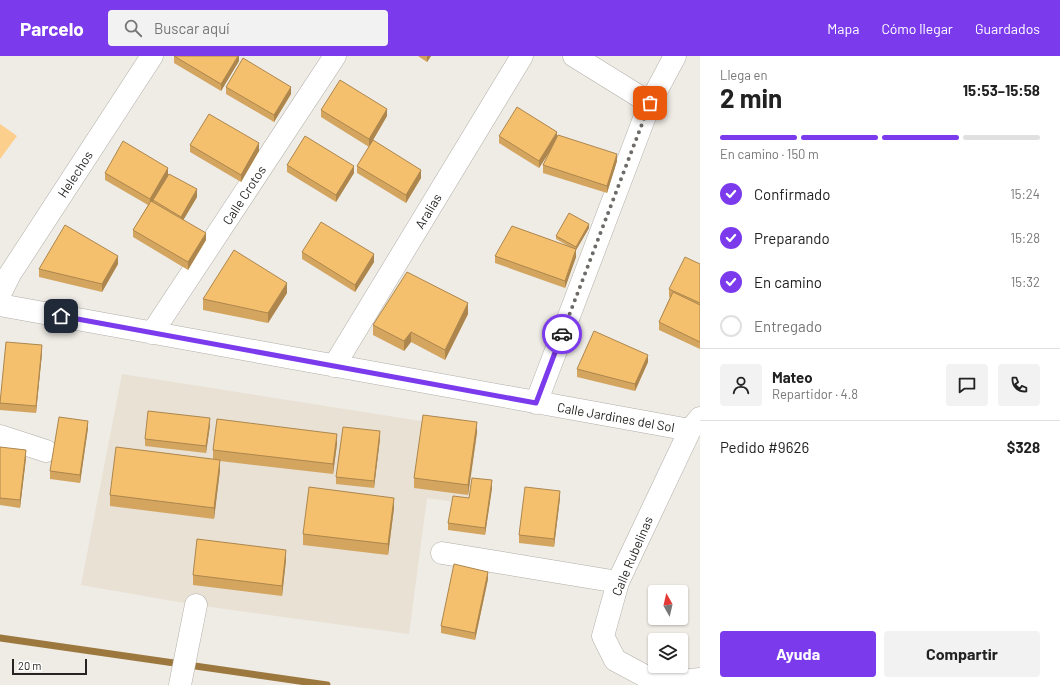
<!DOCTYPE html>
<html lang="es">
<meta charset="utf-8">
<style>
body{margin:0;font-family:Barlow,sans-serif;background:#f2f2f2;color:#222;height:100vh;display:flex;flex-direction:column;font-size:15px;white-space:nowrap}
*{box-sizing:border-box;margin:0}
p{font-size:13px;color:#767676}
.icon{flex:none;width:22px;height:22px;fill:none;stroke:currentColor;stroke-width:2;stroke-linecap:round;stroke-linejoin:round}
.map{position:relative;flex:1;overflow:hidden}
.side{display:flex;flex-direction:column;background:#fff;width:360px}
.side>*{flex:none}
.needle{width:26px;rotate:352deg}
.buttons{position:absolute;left:648px;top:529px;display:grid;gap:8px}
.buttons a{display:grid;place-items:center;width:40px;height:40px;border-radius:4px;background:#fff;box-shadow:0 1px 3px #0004;font-size:20px}
.scale{position:absolute;left:12px;bottom:10px;width:75px;box-sizing:border-box;padding-left:4px;border:2px solid #272523;border-top:0;font-size:11px;line-height:14px;white-space:nowrap;color:#272523;-webkit-text-stroke:3px #fff;paint-order:stroke}
.pin{position:absolute;display:grid;place-items:center;width:34px;height:34px;color:#fff;margin:-17px;border-radius:8px;box-shadow:0 2px 6px #0006}
.courier{position:absolute;display:grid;place-items:center;width:40px;height:40px;margin:-20px;border:3px solid #7c3aed;border-radius:50%;background:#fff;color:#222;box-shadow:0 1px 5px #0007}
.headline em{font-style:normal;font-weight:700}
.headline div{display:flex;flex-direction:column-reverse}
.headline{display:flex;align-items:center;justify-content:space-between;height:68px;padding:0 20px}
h1{font-size:26px;font-weight:700;line-height:30px}
.bar{display:grid;grid-template-columns:repeat(4,1fr);gap:6px 4px;align-content:center;height:48px;padding:0 20px}
.bar i{height:5px;border-radius:3px;background:#e0e0e0}
.bar .on{background:#7c3aed}
.bar p{grid-column:span 4}
.line{display:flex;align-items:center;gap:10px;padding:0 20px;border-top:1px solid #e0e0e0}
.line div{flex:1}
.round{display:grid;place-items:center;flex:none;width:42px;height:42px;border-radius:4px;background:#f2f2f2}
ol{padding:0 20px;list-style:none}
li{display:flex;align-items:center;gap:12px;height:44px}
li p{margin-inline-start:auto}
li .icon{padding:4px;border-radius:50%;background:#7c3aed;color:#fff;stroke-width:4}
li:last-child{color:#767676}
li i{width:22px;height:22px;border:2px solid #e0e0e0;border-radius:50%}
.cta{display:flex;gap:8px;margin-top:auto;padding:8px 20px}
.cta a{flex:1;height:46px;border-radius:4px;background:#7c3aed;color:#fff;font-size:16px;font-weight:700;line-height:46px;text-align:center}
.cta a+a{background:#f2f2f2;color:#222}
header{display:flex;align-items:center;gap:24px;box-sizing:border-box;height:56px;padding:0 20px;background:#7c3aed;color:#fff}
header strong{font-size:19px}
nav{display:flex;gap:22px;margin-inline-start:auto;font-size:14px}
.search{width:280px;height:36px;background:#f2f2f2;display:flex;align-items:center;gap:10px;box-sizing:border-box;padding:0 14px;border-radius:4px;color:#767676;font-size:15px}
main{display:flex;flex:1;min-height:0}
.map>svg:first-child{display:block}
.built{fill:#e9e1d4}
.green{fill:#fccf8d}
.lines{fill:none;stroke-linecap:round;stroke-linejoin:round}
.stream{stroke:#9c783e;stroke-width:7}
.minor-casing{stroke:#b1aea8;stroke-width:23}
.minor{stroke:#fff;stroke-width:22}
.wall{fill:#d3a55f}
.shaded-wall{fill:#ac864d}
.building{fill:#f5c06e;stroke:#ac864d}
.done{stroke:#6d6a67;stroke-width:4;stroke-dasharray:0 7.2}
.route{stroke:#7c3aed;stroke-width:5}
.labels{text-anchor:middle;dominant-baseline:central;stroke-width:3;stroke-linejoin:round;paint-order:stroke}
.street-label{font-size:13px;fill:#272523;stroke:#fff}
</style>
<header>
<strong>Parcelo</strong>
<div class="search"><svg class="icon" aria-label="search" viewBox="0 0 24 24"><circle cx="10" cy="10" r="6"/><path d="M15 15l6 6"/></svg>Buscar aquí</div>
<nav><a>Mapa</a><a>Cómo llegar</a><a>Guardados</a></nav>
</header>
<main>
<div class="map">
<svg width="700" height="629" viewBox="0 0 700 629">
<rect width="100%" height="100%" fill="#efebe5"/>
<!-- built -->
<path class="built" d="M 122,318 L 478,374 L 468,448 L 427,442 L 409,578 L 196,549 L 81,529 Z"/>
<!-- green -->
<path class="green" d="M 0,68 L 17,80 L 0,103 Z"/>
<g class="lines">
<!-- stream -->
<path class="stream" d="M 0,582 L 327,629"/>
<defs>
<path id="minor" d="M 574,0 L 650,47
M 0,238 L 10,218 L 152,0
M 0,249 L 690,374
M 152,277 L 335,0
M 334,310 L 522,0
M 536,347 L 650,47 L 675,0
M 700,362 L 690,374 L 618,526 L 603,580 L 615,604 L 658,627 L 700,623
M 0,380 L 46,395
M 442,497 L 618,526
M 180,629 L 196,549"/>
</defs>
<!-- minor casing -->
<use href="#minor" class="minor-casing"/>
<!-- minor -->
<use href="#minor" class="minor"/>
</g>
<!-- wall -->
<path class="wall" d="M 174,0 L 239,0 L 239,5 L 221,35 L 174,7 Z
M 418,0 L 431,0 L 427,6 Z
M 226,31 L 291,38 L 274,66 L 226,38 Z
M 321,54 L 387,60 L 369,91 L 321,61 Z
M 499,80 L 557,82 L 617,105 L 607,137 L 543,117 L 543,109 L 550,95 L 539,112 L 499,87 Z
M 190,89 L 259,95 L 241,126 L 190,96 Z
M 287,109 L 354,117 L 336,146 L 287,116 Z
M 357,110 L 421,122 L 406,147 L 357,117 Z
M 105,117 L 168,119 L 197,141 L 183,164 L 206,184 L 188,214 L 133,181 L 133,174 L 148,149 L 105,124 Z
M 589,172 L 576,194 L 576,201 L 565,232 L 495,207 L 495,200 L 570,191 L 556,183 L 556,180 Z
M 302,196 L 374,206 L 355,236 L 302,203 Z
M 118,208 L 102,236 L 39,221 L 39,213 Z
M 700,208 L 700,293 L 659,274 L 659,266 L 670,241 L 669,241 L 669,233 Z
M 287,237 L 268,267 L 203,254 L 203,243 Z
M 468,258 L 445,304 L 411,286 L 404,295 L 373,279 L 373,269 Z
M 42,297 L 36,357 L 0,354 L 0,347 Z
M 648,306 L 635,335 L 577,321 L 577,313 Z
M 210,369 L 206,397 L 145,390 L 145,383 Z
M 88,372 L 80,427 L 50,423 L 50,415 Z
M 477,376 L 468,439 L 414,432 L 414,422 Z
M 380,383 L 374,432 L 336,428 L 336,421 Z
M 337,388 L 333,418 L 220,405 L 220,414 L 214,463 L 110,450 L 110,439 L 213,403 L 213,394 Z
M 0,391 L 26,402 L 20,452 L 0,449 Z
M 492,432 L 485,479 L 448,474 L 448,467 L 469,442 Z
M 560,442 L 554,491 L 519,487 L 519,479 Z
M 394,452 L 388,499 L 303,489 L 303,478 Z
M 286,504 L 282,540 L 193,529 L 193,519 Z
M 488,523 L 475,584 L 441,577 L 441,570 Z"/>
<!-- shaded-wall -->
<path class="shaded-wall" d="M 238,0 L 239,0 L 239,5 L 221,35 L 221,28 Z
M 427,0 L 431,0 L 427,6 Z
M 291,31 L 291,38 L 274,66 L 274,59 Z
M 387,53 L 387,60 L 369,91 L 369,83 Z
M 557,76 L 557,84 L 539,112 L 539,105 Z
M 259,87 L 259,95 L 241,126 L 241,119 Z
M 617,98 L 617,105 L 607,137 L 607,130 Z
M 354,110 L 354,117 L 336,146 L 336,139 Z
M 168,112 L 168,119 L 150,151 L 150,143 Z
M 421,114 L 421,122 L 406,147 L 406,139 Z
M 197,133 L 197,141 L 181,168 L 181,161 Z
M 589,168 L 589,172 L 576,194 L 576,201 L 565,232 L 565,225 L 576,194 L 576,191 Z
M 206,177 L 206,184 L 188,214 L 188,206 Z
M 374,198 L 374,206 L 355,236 L 355,229 Z
M 118,200 L 118,208 L 102,236 L 102,228 Z
M 287,227 L 287,237 L 268,267 L 268,257 Z
M 468,247 L 468,258 L 445,304 L 445,294 Z
M 411,276 L 411,286 L 404,295 L 404,285 Z
M 42,289 L 42,297 L 36,357 L 36,350 Z
M 648,299 L 648,306 L 635,335 L 635,328 Z
M 210,362 L 210,369 L 206,397 L 206,390 Z
M 88,365 L 88,372 L 80,427 L 80,419 Z
M 477,366 L 477,376 L 468,439 L 468,429 Z
M 380,375 L 380,383 L 374,432 L 374,425 Z
M 337,378 L 337,388 L 333,418 L 333,408 Z
M 26,394 L 26,402 L 20,452 L 20,444 Z
M 220,404 L 220,414 L 214,463 L 214,452 Z
M 492,424 L 492,432 L 485,479 L 485,472 Z
M 560,435 L 560,442 L 554,491 L 554,483 Z
M 394,442 L 394,452 L 388,499 L 388,488 Z
M 286,494 L 286,504 L 282,540 L 282,530 Z
M 488,516 L 488,523 L 475,584 L 475,577 Z"/>
<!-- building -->
<path class="building" d="M 174,0 L 238,0 L 221,28 Z
M 243,2 L 291,31 L 274,59 L 226,31 Z
M 340,24 L 387,53 L 369,83 L 321,54 Z
M 517,51 L 557,76 L 539,105 L 499,80 Z
M 209,58 L 259,87 L 241,119 L 190,89 Z
M 558,79 L 617,98 L 607,130 L 543,109 Z
M 305,80 L 354,110 L 336,139 L 287,109 Z
M 373,84 L 421,114 L 406,139 L 357,110 Z
M 123,85 L 168,112 L 150,143 L 105,117 Z
M 169,118 L 197,133 L 181,161 L 153,144 Z
M 151,145 L 206,177 L 188,206 L 133,174 Z
M 569,157 L 589,168 L 576,191 L 556,180 Z
M 321,166 L 374,198 L 355,229 L 302,196 Z
M 65,169 L 118,200 L 102,228 L 39,213 Z
M 512,170 L 576,193 L 565,225 L 495,200 Z
M 234,194 L 287,227 L 268,257 L 203,243 Z
M 685,201 L 700,208 L 700,247 L 669,233 Z
M 407,216 L 468,247 L 445,294 L 411,276 L 404,285 L 373,269 Z
M 673,236 L 700,249 L 700,286 L 659,266 Z
M 594,275 L 648,299 L 635,328 L 577,313 Z
M 6,286 L 42,289 L 36,350 L 0,347 Z
M 148,355 L 210,362 L 206,390 L 145,383 Z
M 423,359 L 477,366 L 468,429 L 414,422 Z
M 59,361 L 88,365 L 80,419 L 50,415 Z
M 217,363 L 337,378 L 333,408 L 213,394 Z
M 343,371 L 380,375 L 374,425 L 336,421 Z
M 0,391 L 26,394 L 20,444 L 0,442 Z
M 116,391 L 220,404 L 214,452 L 110,439 Z
M 472,422 L 492,424 L 485,472 L 448,467 L 453,440 L 469,442 Z
M 309,431 L 394,442 L 388,488 L 303,478 Z
M 525,431 L 560,435 L 554,483 L 519,479 Z
M 197,483 L 286,494 L 282,530 L 193,519 Z
M 454,508 L 488,516 L 475,577 L 441,570 Z"/>
<g class="lines">
<!-- done -->
<path class="done" d="M 562,278 L 650,47"/>
<!-- route -->
<path class="route" d="M 61,260 L 536,347 L 562,278"/>
</g>
<g class="labels">
<!-- street labels -->
<g class="street-label">
<text transform="translate(75 118) rotate(-57)">Helechos</text>
<text transform="translate(244 139) rotate(-57)">Calle Crotos</text>
<text transform="translate(428 155) rotate(-59)">Aralias</text>
<text transform="translate(616 361) rotate(10)">Calle Jardines del Sol</text>
<text transform="translate(632 500) rotate(-67)">Calle Rubelinas</text>
</g>
</g>
</svg>
<div class="buttons">
<a><svg class="needle" viewBox="-14 -14 28 28"><path d="M0-13l5 13h-10z" fill="#e53935"/><path d="M0 13l5-13h-10z" fill="#767676"/></svg></a>
<a><svg class="icon" aria-label="layers" viewBox="0 0 24 24"><path d="M12 4l9 5-9 5-9-5zM3 14l9 5 9-5"/></svg></a>
</div>
<div class="scale">20 m</div>
<div class="pin" style="left:650px;top:47px;background:#ea580c"><svg class="icon" aria-label="bag" viewBox="0 0 24 24"><path d="M5 8h14l-1 12H6zM9 8a3 3 0 0 1 6 0"/></svg></div>
<div class="pin" style="left:61px;top:260px;background:#1f2937"><svg class="icon" aria-label="home" viewBox="0 0 24 24"><path d="M3 11l9-7 9 7M6 9v11h12V9"/></svg></div>
<div class="courier" style="left:562px;top:278px"><svg class="icon" aria-label="car" viewBox="0 0 24 24"><path d="M5 17H2v-5l4-1 3-4h7l3 4 3 1v5h-3M9 17h6M6 11h13"/><circle cx="7" cy="17" r="2"/><circle cx="17" cy="17" r="2"/></svg></div>
</div>
<section class="side">
<div class="headline"><div><h1>2 min</h1><p>Llega en</p></div><em>15:53–15:58</em></div>
<div class="bar"><i class="on"></i><i class="on"></i><i class="on"></i><i></i><p>En camino · 150 m</p></div>
<ol>
<li><svg class="icon" aria-label="check" viewBox="0 0 24 24"><path d="M5 12l5 5 9-10"/></svg>Confirmado<p>15:24</p></li>
<li><svg class="icon" aria-label="check" viewBox="0 0 24 24"><path d="M5 12l5 5 9-10"/></svg>Preparando<p>15:28</p></li>
<li><svg class="icon" aria-label="check" viewBox="0 0 24 24"><path d="M5 12l5 5 9-10"/></svg>En camino<p>15:32</p></li>
<li><i></i>Entregado</li>
</ol>
<div class="line" style="height:72px"><a class="round"><svg class="icon" aria-label="person" viewBox="0 0 24 24"><circle cx="12" cy="8" r="4"/><path d="M4 21q1-7 8-7t8 7"/></svg></a><div><b>Mateo</b><p>Repartidor · 4.8</p></div><a class="round"><svg class="icon" aria-label="chat" viewBox="0 0 24 24"><path d="M4 5h16v11H9l-5 4z"/></svg></a><a class="round"><svg class="icon" aria-label="phone" viewBox="0 0 24 24"><path d="M5 4h4l2 5-3 2q2 4 5 5l2-3 5 2v4C11 20 4 13 5 4z"/></svg></a></div>
<div class="line" style="height:52px"><div>Pedido #9626</div><b>$328</b></div>
<div class="cta"><a>Ayuda</a><a>Compartir</a></div>
</section>
</main>
